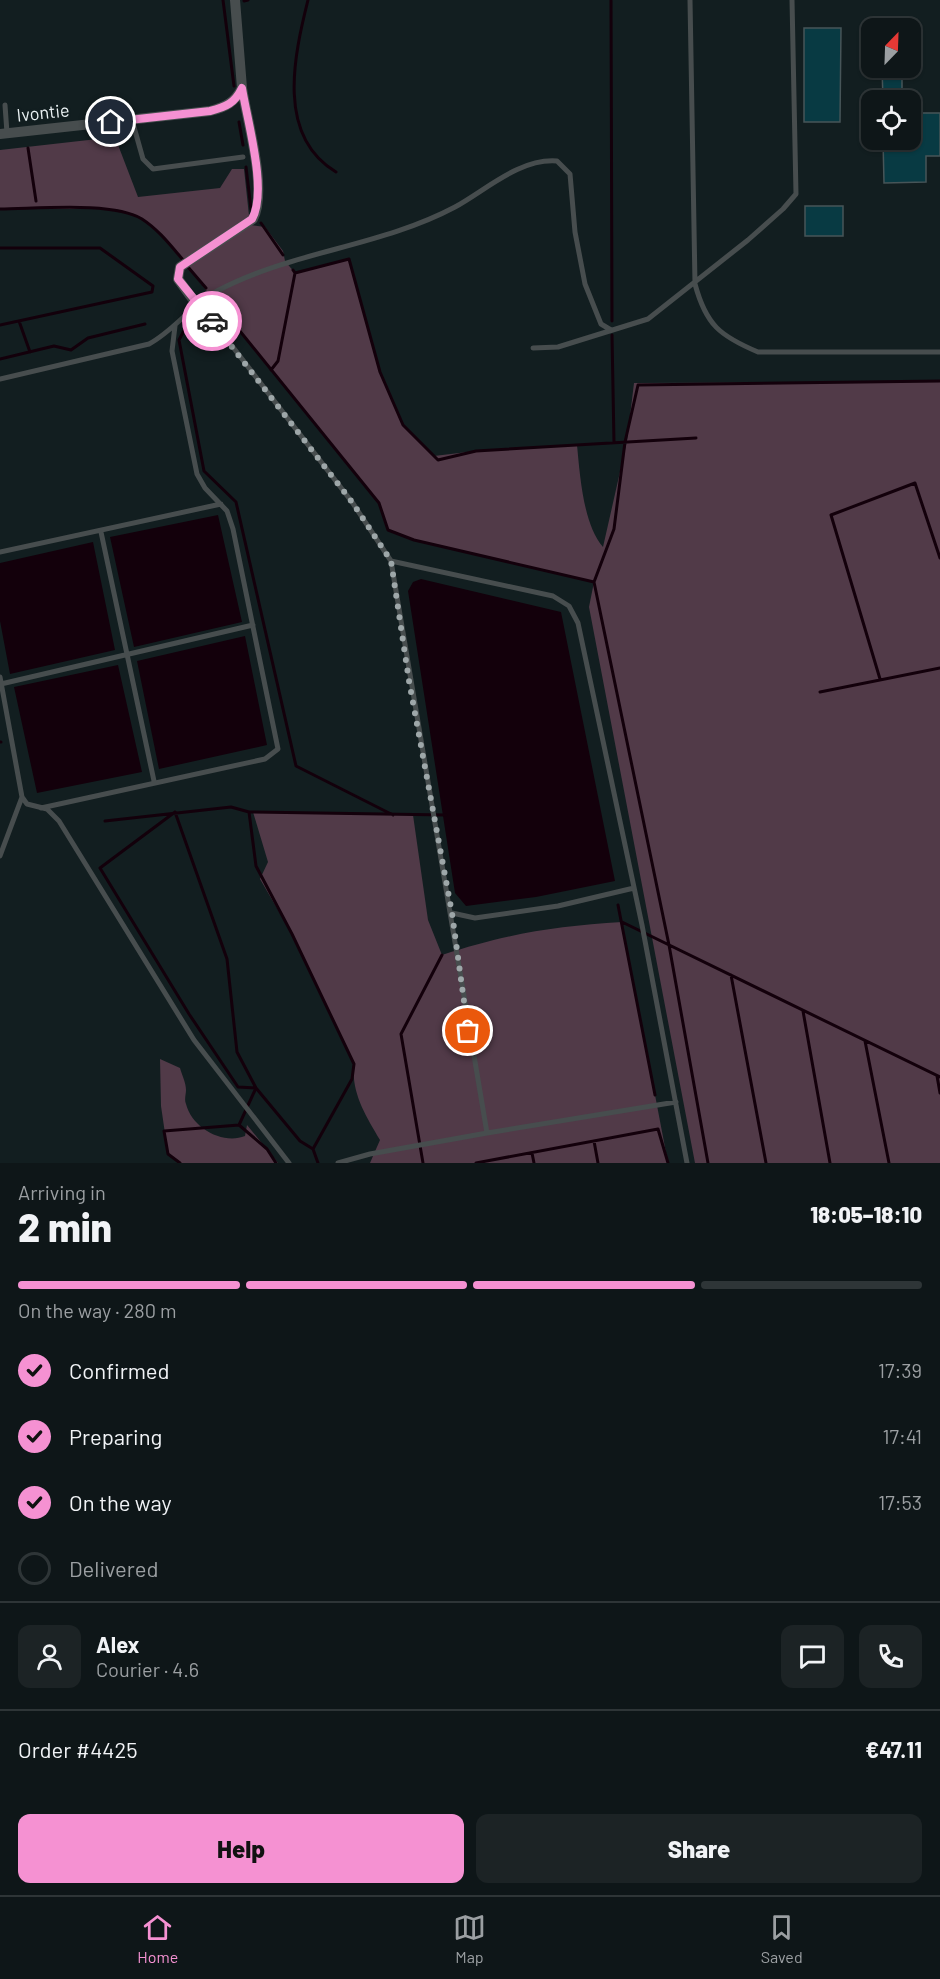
<!DOCTYPE html>
<meta charset="utf-8">
<style>
body{margin:0;font-family:Barlow,sans-serif;background:#1c2325;color:#f1f3f6;height:100vh;display:flex;flex-direction:column;font-size:22px;white-space:nowrap}
*{box-sizing:border-box;margin:0}
p{font-size:20px;color:#9b9fa2}
.icon{flex:none;width:33px;height:33px;fill:none;stroke:currentColor;stroke-width:2;stroke-linecap:round;stroke-linejoin:round}
.map{position:relative;height:1163px;overflow:hidden}
.panel{display:flex;flex-direction:column;background:#0e1618;flex:1}
.panel>*{flex:none}
.needle{width:39px;rotate:23deg}
.tools{position:absolute;left:861px;top:18px;display:grid;gap:12px}
.tools a{display:grid;place-items:center;width:60px;height:60px;border-radius:12px;background:#0e1618;box-shadow:0 2px 4px #0004,0 0 0 2px #2e3537;font-size:30px}
.pin{position:absolute;display:grid;place-items:center;width:51px;height:51px;color:#fff;margin:-26px;border:3px solid #fff;border-radius:50%;box-shadow:0 2px 6px #0007}
.courier{position:absolute;display:grid;place-items:center;width:60px;height:60px;margin:-30px;border:4px solid #f591d2;border-radius:50%;background:#fff;color:#222;box-shadow:0 2px 8px #0007}
.headline em{font-style:normal;font-weight:800}
.headline div{display:flex;flex-direction:column-reverse}
.headline{display:flex;align-items:center;justify-content:space-between;height:102px;padding:0 18px}
h1{font-size:39px;font-weight:800;line-height:45px}
.bar{display:grid;grid-template-columns:repeat(4,1fr);gap:9px 6px;align-content:center;height:72px;padding:0 18px}
.bar i{height:8px;border-radius:4px;background:#2e3537}
.bar .on{background:#f591d2}
.bar p{grid-column:span 4}
.line{display:flex;align-items:center;gap:15px;padding:0 18px;border-top:2px solid #2e3537}
.line div{flex:1}
.round{display:grid;place-items:center;flex:none;width:63px;height:63px;border-radius:12px;background:#1c2325}
ol{padding:0 18px;list-style:none}
li{display:flex;align-items:center;gap:18px;height:66px}
li p{margin-inline-start:auto}
li .icon{padding:6px;border-radius:50%;background:#f591d2;color:#111;stroke-width:4}
li:last-child{color:#9b9fa2}
li i{width:33px;height:33px;border:3px solid #2e3537;border-radius:50%}
.cta{display:flex;gap:12px;margin-top:auto;padding:12px 18px}
.cta a{flex:1;height:69px;border-radius:12px;background:#f591d2;color:#111;font-size:24px;font-weight:800;line-height:69px;text-align:center}
.cta a+a{background:#1c2325;color:#f1f3f6}
.tab-bar{display:flex;justify-content:space-around;align-items:center;height:84px;border-top:2px solid #2e3537;background:#0e1618;font-size:16px;color:#9b9fa2}
.tab-bar a{display:grid;justify-items:center;gap:3px}
.tab-bar .on{color:#f591d2}
.map>svg:first-child{display:block}
.green{fill:#513a48}
.water{fill:#13000b}
.lines{fill:none;stroke-linecap:round;stroke-linejoin:round}
.stream{stroke:#13000b;stroke-width:3}
.building{fill:#083a43;stroke:#475558;stroke-width:1.5}
.service{stroke:#474d4e;stroke-width:5}
.minor{stroke:#474d4e;stroke-width:10}
.done{stroke:#9ea7a9;stroke-width:6;stroke-dasharray:0 10.8}
.route{stroke:#f591d2;stroke-width:8}
.labels{text-anchor:middle;dominant-baseline:central;stroke-width:4.5;stroke-linejoin:round;paint-order:stroke}
.street-label{font-size:18px;fill:#eaf1f3;stroke:#121e20}
</style>
<div class="map">
<svg width="940" height="1163" viewBox="0 0 940 1163">
<rect width="100%" height="100%" fill="#121e20"/>
<!-- green -->
<path class="green" d="M 115,137 L 138,197 L 220,188 L 232,169 L 244,169 L 250,225 L 265,227 L 283,251 L 285,261 L 295,273 L 349,259 L 380,372 L 403,425 L 434,456 L 476,451 L 577,445 C 580,475 583,524 603,547 L 627,441 L 634,383 L 940,382 L 940,1163 L 695,1163 L 589,607 L 594,582 L 414,540 L 388,530 L 379,503 L 158,231 L 140,217 L 116,209 L 0,209 L 0,150 Z
M 253,812 L 413,815 L 428,920 L 442,955 C 506,934 555,926 622,922 L 668,1163 L 370,1163 L 380,1140 C 366,1116 351,1093 354,1064 L 292,934 L 260,879 L 268,862 Z
M 160,1059 L 180,1068 C 182,1075 186,1083 186,1090 C 186,1094 184,1100 186,1104 C 192,1128 223,1145 245,1136 L 247,1125 L 278,1163 L 180,1163 L 168,1154 L 161,1106 Z"/>
<!-- water -->
<path class="water" d="M 218,515 L 242,622 L 134,647 L 110,537 Z
M 93,542 L 115,650 L 10,674 L 0,621 L 0,563 Z
M 421,579 L 561,612 L 615,881 L 536,897 L 466,906 L 455,893 L 408,591 L 413,582 Z
M 245,636 L 267,745 L 159,769 L 137,661 Z
M 118,665 L 142,772 L 37,793 L 14,687 Z"/>
<g class="lines">
<!-- stream -->
<path class="stream" d="M 223,0 L 234,86
M 308,0 C 294,56 276,136 336,172
M 611,0 L 612,321
M 244,1 L 248,0
M 239,122 L 243,145
M 28,148 L 36,201
M 246,167 L 251,209
M 0,209 C 35,209 113,201 142,219 C 159,230 171,246 184,261
M 261,223 L 283,255
M 0,248 L 100,248 L 153,286 L 152,292 L 0,325
M 188,267 L 206,288
M 295,273 L 349,259 L 380,372 L 403,425 L 438,460 L 476,451 L 696,438
M 214,299 L 379,503 L 388,530 L 414,540 L 594,582
M 196,315 L 190,319 L 179,340 L 204,471 L 236,502 L 296,766 L 393,815
M 19,321 L 30,352
M 612,335 L 614,443
M 0,359 L 54,346 L 71,350 L 88,338 L 145,324
M 271,370 L 278,361 L 295,273 L 293,270
M 880,679 L 831,515 L 915,483 L 940,558
M 820,692 L 940,668
M 0,742 L 1,742
M 175,812 L 227,959 L 237,1052 L 256,1088 L 300,1141 L 313,1149 L 318,1163
M 175,812 L 100,868 L 189,1014 L 238,1087 L 256,1088
M 249,812 L 256,866 L 292,934 L 354,1064 L 352,1079 L 313,1149
M 105,821 L 231,807 L 249,812 L 446,815
M 618,905 L 655,1095
M 622,922 L 940,1077
M 731,975 L 766,1163
M 803,1011 L 830,1163
M 865,1041 L 889,1163
M 937,1076 L 940,1093
M 239,1125 L 256,1088
M 594,1141 L 598,1163
M 532,1153 L 534,1163
M 180,1163 L 168,1154 L 164,1131 L 239,1125 L 267,1149 L 276,1163
M 423,1163 L 401,1034 L 442,955
M 476,1163 L 658,1129 L 668,1163
M 708,1163 L 669,945 L 594,582 L 614,529 L 625,442 L 638,385 L 940,381"/>
</g>
<!-- building -->
<path class="building" d="M 804,28 L 841,28 L 840,122 L 804,122 Z
M 882,68 L 902,68 L 902,100 L 883,100 Z
M 910,113 L 940,113 L 940,156 L 926,156 L 926,182 L 884,183 L 883,140 L 910,140 Z
M 805,206 L 843,206 L 843,236 L 805,236 Z"/>
<g class="lines">
<!-- service -->
<path class="service" d="M 690,0 L 695,284 C 706,325 720,336 758,352 L 940,352
M 5,105 L 7,133
M 132,120 L 143,159 L 153,169 L 243,157
M 199,303 L 352,502 L 391,561 L 487,1133
M 533,348 L 558,347 L 648,319 L 748,240 L 783,209 L 796,194 L 792,0
M 0,379 L 149,344 C 175,330 191,305 217,291 C 292,251 380,247 455,207 C 486,190 520,158 557,161 L 570,174 L 575,232 L 585,284 L 601,324 L 611,330
M 101,532 L 154,781
M 0,552 L 221,504
M 391,561 L 553,596 L 569,606 L 578,623 L 642,925 L 687,1163
M 0,677 L 22,797 L 27,804 L 47,809 L 59,821 L 194,1040 L 289,1163
M 1,684 L 253,625
M 41,808 L 265,759 L 278,749 L 233,529 L 227,511 L 205,488 L 197,474 L 172,351 L 175,326
M 0,856 L 22,797
M 452,913 L 475,918 L 558,906 L 634,888
M 338,1163 L 370,1154 L 487,1133 L 676,1102"/>
<!-- minor -->
<path class="minor" d="M 0,134 L 210,111 C 226,107 235,102 242,88 L 235,0
M 197,305 L 178,279 L 180,267 L 253,219 C 268,190 247,121 242,88"/>
</g>
<g class="lines">
<!-- done -->
<path class="done" d="M 212,321 L 352,502 L 391,561 L 409,681 L 452,913 L 468,1031"/>
<!-- route -->
<path class="route" d="M 111,122 L 210,111 C 226,107 235,103 242,88 C 247,120 268,191 252,219 L 180,267 L 178,279 L 212,321"/>
</g>
<g class="labels">
<!-- street labels -->
<g class="street-label">
<text transform="translate(43 112) rotate(-6)">Ivontie</text>
</g>
</g>
</svg>
<div class="tools">
<a><svg class="needle" viewBox="-14 -14 28 28"><path d="M0-13l5 13h-10z" fill="#e53935"/><path d="M0 13l5-13h-10z" fill="#9b9fa2"/></svg></a>
<a><svg class="icon" aria-label="locate" viewBox="0 0 24 24"><circle cx="12" cy="12" r="6"/><path d="M12 2v4M12 18v4M2 12h4M18 12h4"/></svg></a>
</div>
<div class="pin" style="left:468px;top:1031px;background:#ea580c"><svg class="icon" aria-label="bag" viewBox="0 0 24 24"><path d="M5 8h14l-1 12H6zM9 8a3 3 0 0 1 6 0"/></svg></div>
<div class="pin" style="left:111px;top:122px;background:#1f2937"><svg class="icon" aria-label="home" viewBox="0 0 24 24"><path d="M3 11l9-7 9 7M6 9v11h12V9"/></svg></div>
<div class="courier" style="left:212px;top:321px"><svg class="icon" aria-label="car" viewBox="0 0 24 24"><path d="M5 17H2v-5l4-1 3-4h7l3 4 3 1v5h-3M9 17h6M6 11h13"/><circle cx="7" cy="17" r="2"/><circle cx="17" cy="17" r="2"/></svg></div>
</div>
<section class="panel">
<div class="headline"><div><h1>2 min</h1><p>Arriving in</p></div><em>18:05–18:10</em></div>
<div class="bar"><i class="on"></i><i class="on"></i><i class="on"></i><i></i><p>On the way · 280 m</p></div>
<ol>
<li><svg class="icon" aria-label="check" viewBox="0 0 24 24"><path d="M5 12l5 5 9-10"/></svg>Confirmed<p>17:39</p></li>
<li><svg class="icon" aria-label="check" viewBox="0 0 24 24"><path d="M5 12l5 5 9-10"/></svg>Preparing<p>17:41</p></li>
<li><svg class="icon" aria-label="check" viewBox="0 0 24 24"><path d="M5 12l5 5 9-10"/></svg>On the way<p>17:53</p></li>
<li><i></i>Delivered</li>
</ol>
<div class="line" style="height:108px"><a class="round"><svg class="icon" aria-label="person" viewBox="0 0 24 24"><circle cx="12" cy="8" r="4"/><path d="M4 21q1-7 8-7t8 7"/></svg></a><div><b>Alex</b><p>Courier · 4.6</p></div><a class="round"><svg class="icon" aria-label="chat" viewBox="0 0 24 24"><path d="M4 5h16v11H9l-5 4z"/></svg></a><a class="round"><svg class="icon" aria-label="phone" viewBox="0 0 24 24"><path d="M5 4h4l2 5-3 2q2 4 5 5l2-3 5 2v4C11 20 4 13 5 4z"/></svg></a></div>
<div class="line" style="height:78px"><div>Order #4425</div><b>€47.11</b></div>
<div class="cta"><a>Help</a><a>Share</a></div>
</section>
<nav class="tab-bar">
<a class="on"><svg class="icon" aria-label="home" viewBox="0 0 24 24"><path d="M3 11l9-7 9 7M6 9v11h12V9"/></svg>Home</a>
<a><svg class="icon" aria-label="map" viewBox="0 0 24 24"><path d="M3 6l6-2 6 2 6-2v14l-6 2-6-2-6 2zM9 4v14M15 6v14"/></svg>Map</a>
<a><svg class="icon" aria-label="saved" viewBox="0 0 24 24"><path d="M7 4h10v16l-5-4-5 4z"/></svg>Saved</a>
</nav>
